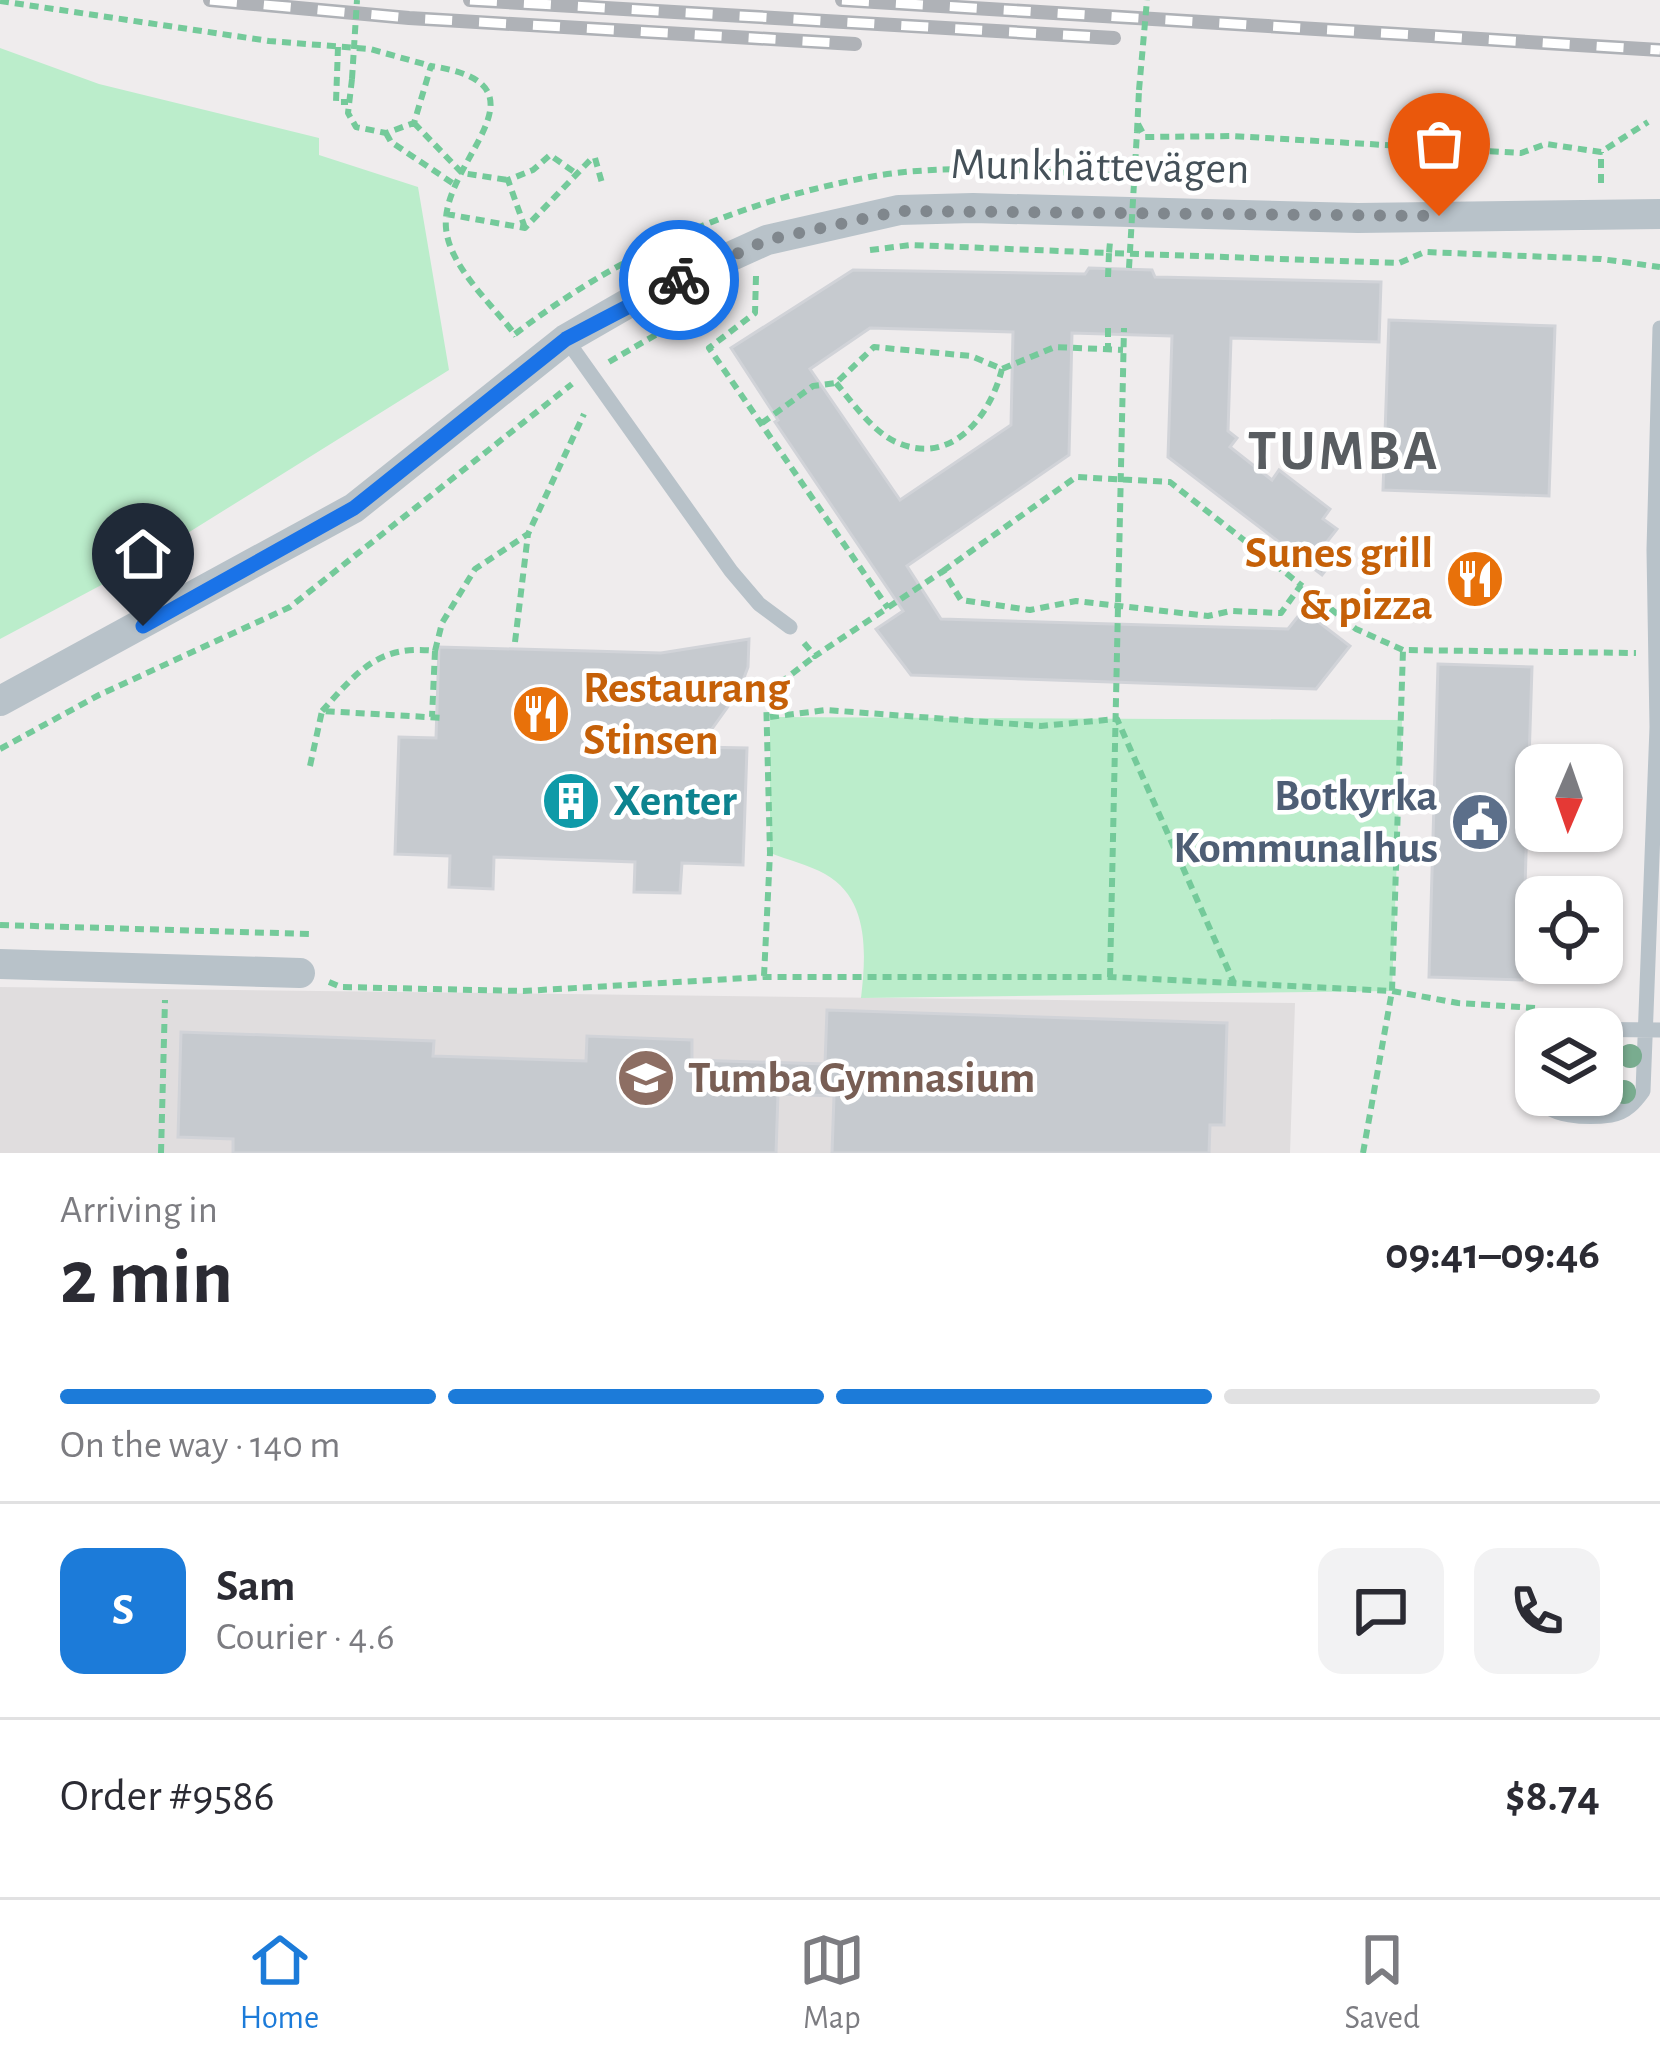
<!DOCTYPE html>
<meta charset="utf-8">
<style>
body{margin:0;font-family:"Alegreya Sans",sans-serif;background:#f2f2f3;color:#2b2b33;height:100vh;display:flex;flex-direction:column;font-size:45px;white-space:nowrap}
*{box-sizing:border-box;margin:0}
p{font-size:39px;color:#7c7c81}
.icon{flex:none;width:66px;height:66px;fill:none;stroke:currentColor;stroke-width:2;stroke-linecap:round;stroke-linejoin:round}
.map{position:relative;height:1153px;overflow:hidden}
.sheet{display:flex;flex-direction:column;background:#fff;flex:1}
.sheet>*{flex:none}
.needle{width:78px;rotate:182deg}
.tools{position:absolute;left:1515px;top:744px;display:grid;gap:24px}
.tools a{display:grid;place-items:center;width:108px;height:108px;border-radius:24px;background:#fff;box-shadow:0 3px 9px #0004;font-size:60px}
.pin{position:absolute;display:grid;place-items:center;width:102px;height:102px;color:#fff;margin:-123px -51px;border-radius:50% 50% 50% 0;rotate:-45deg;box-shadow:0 0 12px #0007}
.pin .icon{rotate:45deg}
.courier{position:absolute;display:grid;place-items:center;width:120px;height:120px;margin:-60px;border:9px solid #1a73e8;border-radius:50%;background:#fff;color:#222;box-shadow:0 3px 15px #0007}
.overview em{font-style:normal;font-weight:700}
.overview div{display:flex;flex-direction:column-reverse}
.overview{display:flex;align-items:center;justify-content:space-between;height:204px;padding:0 60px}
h1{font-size:78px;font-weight:700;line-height:90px}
.bar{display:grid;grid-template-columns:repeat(4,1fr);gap:18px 12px;align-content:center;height:144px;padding:0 60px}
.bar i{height:15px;border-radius:9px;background:#e1e1e2}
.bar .selected{background:#1c7bd9}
.bar p{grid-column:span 4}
.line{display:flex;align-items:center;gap:30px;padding:0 60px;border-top:3px solid #e1e1e2}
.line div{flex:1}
.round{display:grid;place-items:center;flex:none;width:126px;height:126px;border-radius:24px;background:#f2f2f3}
.tab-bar{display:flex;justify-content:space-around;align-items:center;height:168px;border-top:3px solid #e1e1e2;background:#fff;font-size:33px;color:#7c7c81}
.tab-bar a{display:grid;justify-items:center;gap:6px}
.tab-bar .selected{color:#1c7bd9}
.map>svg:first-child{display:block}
.education{fill:#e0ddde}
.green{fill:#bbedcb}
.building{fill:#c6cacf;stroke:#d1d3d8;stroke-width:3;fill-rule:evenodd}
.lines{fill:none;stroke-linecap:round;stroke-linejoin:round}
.path{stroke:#74ca9a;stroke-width:6;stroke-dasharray:9 6;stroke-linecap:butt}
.lane{stroke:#b8c2c9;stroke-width:15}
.street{stroke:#b8c2c9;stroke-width:30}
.rail-casing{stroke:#afb2b7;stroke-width:14}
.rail{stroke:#fff;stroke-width:9;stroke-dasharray:27;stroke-linecap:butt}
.path-bridge{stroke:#74ca9a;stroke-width:6;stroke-dasharray:9 6;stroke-linecap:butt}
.tree{fill:#79ac8f}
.done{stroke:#80878d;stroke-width:12;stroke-dasharray:0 21.6}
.route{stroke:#1a73e8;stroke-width:15}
.labels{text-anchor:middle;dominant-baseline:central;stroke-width:9;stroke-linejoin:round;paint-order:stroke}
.street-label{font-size:45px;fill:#455159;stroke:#fff}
.food-label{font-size:45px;font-weight:bold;fill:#c56008;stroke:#fff;text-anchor:end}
.service-label{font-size:45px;font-weight:bold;fill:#4e5e75;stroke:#fff;text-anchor:end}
.culture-label{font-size:45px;font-weight:bold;fill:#0d838f;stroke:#fff;text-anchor:start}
.education-label{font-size:45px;font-weight:bold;fill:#785e54;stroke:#fff;text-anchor:start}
.district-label{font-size:57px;font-weight:bold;letter-spacing:3px;fill:#595d61;stroke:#fff}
</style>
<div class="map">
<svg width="1660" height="1153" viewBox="0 0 1660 1153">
<rect width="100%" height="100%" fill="#efeced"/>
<!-- education -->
<path class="education" d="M 0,987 L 1295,1003 L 1290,1153 L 0,1153 Z"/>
<!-- green -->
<path class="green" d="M 0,48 L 99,84 L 319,138 L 319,155 L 418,187 L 449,370 L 122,574 L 0,639 Z
M 770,717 L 1402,720 L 1392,991 L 861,998 C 866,955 870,899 825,874 C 809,865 788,860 770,853 Z"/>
<!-- building -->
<path class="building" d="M 1089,268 L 1152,270 L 1155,277 L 1381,282 L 1379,342 L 1231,338 L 1228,431 L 1237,438 L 1230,447 L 1272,480 L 1279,470 L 1330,509 L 1323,519 L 1337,529 L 1326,543 L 1339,553 L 1322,575 L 1168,457 L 1172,336 L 1072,333 L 1069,455 L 907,566 L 941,619 L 1288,629 L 1303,610 L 1350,646 L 1316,689 L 911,675 L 876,629 L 903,611 L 775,422 L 778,420 L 731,348 L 853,270 L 1085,274 ZM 870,328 L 1013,332 L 1011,425 L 900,500 L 810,369 Z
M 1389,320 L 1555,326 L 1549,496 L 1383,490 Z
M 1472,552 L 1501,576 L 1476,605 L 1448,581 Z
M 749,639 L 748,667 L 739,691 L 699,747 L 747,748 L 743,865 L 682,863 L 680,893 L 634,892 L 635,862 L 494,857 L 493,889 L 449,887 L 450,856 L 395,854 L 399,737 L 436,738 L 439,647 L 661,653 Z
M 1438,664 L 1532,667 L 1522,980 L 1429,977 Z
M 827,1010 L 1227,1023 L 1224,1125 L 1210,1125 L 1209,1153 L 832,1153 L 834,1096 L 778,1094 L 776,1153 L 233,1153 L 233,1139 L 178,1137 L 181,1032 L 434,1041 L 433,1056 L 586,1061 L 587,1036 L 692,1040 L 692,1060 L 825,1064 Z"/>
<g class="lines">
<!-- path -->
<path class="path" d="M 0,1 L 269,41 L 370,49 L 431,66
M 338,47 L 336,102 L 348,102
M 352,79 L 348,113 L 356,127 L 386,133 L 414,123 L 431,66 C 559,85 440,161 446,228 C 449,267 494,306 516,336
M 414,123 L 462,173 L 508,180
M 1138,124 L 1145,137 L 1232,136 L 1521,153 L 1546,144 L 1601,152 L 1648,122
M 1137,132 L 1139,90
M 386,133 L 391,142 L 457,186
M 595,158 L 602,183
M 1601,183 L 1601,152
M 446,214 L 525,228 L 594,156
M 525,228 L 508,180 L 533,170 L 550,155 L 577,174
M 870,250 L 911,245 L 1109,253 L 1110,242
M 756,276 L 755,313 L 709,348 L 888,608
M 1108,277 L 1109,253 L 1399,263 L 1425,252 L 1601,259 L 1660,267
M 1108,328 L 1108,348
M 515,334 C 622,252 741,200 875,176 C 952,163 1037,172 1115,175 L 1115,181
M 609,362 L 717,299
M 836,383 C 852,402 873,432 896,442 C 951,467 990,417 1002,369
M 762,423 L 813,386 L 836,383 L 874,347 L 971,356 L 1002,369 L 1055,347 L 1123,350
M 943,571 L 1076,477 L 1170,482 L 1301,585
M 515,642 L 528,534
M 804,643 L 815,656 L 943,571 L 961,600 L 1030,610 L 1076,601 L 1208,616 L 1231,611 L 1281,613 L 1301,585 L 1356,629 L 1403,650 L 1636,653
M 435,651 L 442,623 L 475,569 L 528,534 L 584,414
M 322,711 C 358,671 379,644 435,651 L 432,717
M 770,717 L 826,710 L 1041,726 L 1117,719 L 1234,983
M 0,749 L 99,695 L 290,607 L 572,384
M 310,766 L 322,711 L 444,718
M 0,925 L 310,934
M 764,976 L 770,853 L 766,694 L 815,656
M 1110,977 L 1124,328
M 329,982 L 341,987 L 523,991 L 764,977 L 1110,977 L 1392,991 L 1458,1003 L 1535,1008 L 1525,1038 L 1524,1059 L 1536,1062
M 161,1153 L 165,1000
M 1363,1153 L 1392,991 L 1403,650"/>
<!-- lane -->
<path class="lane" d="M 566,339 L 731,571 L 759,604 L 790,627
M 1556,1029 L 1660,1030
M 1538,1095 C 1545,1118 1590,1118 1611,1115 C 1626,1113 1635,1102 1643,1091 L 1657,727 L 1654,550 L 1660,328"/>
<!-- street -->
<path class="street" d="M 0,701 L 354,508 L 566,339 L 632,301 L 767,240 L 899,210 L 973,208 L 1358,218 L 1660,214
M 0,964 L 300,973"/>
<defs>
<path id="rail" d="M 210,0 L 409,18 L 855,44
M 470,0 L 1114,38
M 842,0 L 1660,50"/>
</defs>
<!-- rail casing -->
<use href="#rail" class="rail-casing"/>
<!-- rail -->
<use href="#rail" class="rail"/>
<!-- path-bridge -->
<path class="path-bridge" d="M 352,79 L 357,0
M 1139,90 L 1147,0
M 1129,268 L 1137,132"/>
</g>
<!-- trees -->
<g class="tree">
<circle cx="1630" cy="1056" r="12"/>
<circle cx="1624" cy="1092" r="12"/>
</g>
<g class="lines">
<!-- done -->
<path class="done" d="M 679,280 L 767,240 L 899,211 L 1439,216"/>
<!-- route -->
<path class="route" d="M 143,626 L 354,508 L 566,339 L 679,280"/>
</g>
<!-- icons -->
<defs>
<symbol id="restaurant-disc" viewBox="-11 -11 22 22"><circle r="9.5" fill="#e8710a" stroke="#fff"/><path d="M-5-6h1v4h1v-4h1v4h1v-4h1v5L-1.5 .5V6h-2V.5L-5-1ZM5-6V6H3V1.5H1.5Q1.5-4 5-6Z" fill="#fff"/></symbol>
<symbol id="building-disc" viewBox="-11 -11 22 22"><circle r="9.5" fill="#0f9aa8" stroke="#fff"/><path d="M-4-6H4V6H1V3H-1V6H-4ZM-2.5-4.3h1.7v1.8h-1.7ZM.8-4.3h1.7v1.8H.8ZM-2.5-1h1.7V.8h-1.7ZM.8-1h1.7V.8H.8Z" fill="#fff"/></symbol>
<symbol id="civic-disc" viewBox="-11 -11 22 22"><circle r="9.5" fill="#5c6f8a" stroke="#fff"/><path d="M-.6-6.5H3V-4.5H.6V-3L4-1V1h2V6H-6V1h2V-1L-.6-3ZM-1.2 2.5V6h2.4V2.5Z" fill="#fff"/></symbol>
<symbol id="school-disc" viewBox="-11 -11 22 22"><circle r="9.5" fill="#8d6e63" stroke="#fff"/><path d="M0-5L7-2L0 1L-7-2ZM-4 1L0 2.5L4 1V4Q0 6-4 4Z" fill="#fff"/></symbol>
</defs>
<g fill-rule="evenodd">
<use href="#restaurant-disc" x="1442" y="546" width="66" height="66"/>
<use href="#restaurant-disc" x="508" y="681" width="66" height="66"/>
<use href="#building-disc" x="538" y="768" width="66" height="66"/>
<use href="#civic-disc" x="1447" y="789" width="66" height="66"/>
<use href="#school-disc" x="613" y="1045" width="66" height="66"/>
</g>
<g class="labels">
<!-- street labels -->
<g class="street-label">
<text transform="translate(1100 167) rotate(1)">Munkhättevägen</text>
</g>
<!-- food labels -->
<g class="food-label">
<text x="1433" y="553">Sunes grill<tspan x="1433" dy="52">&amp; pizza</tspan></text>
<text x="583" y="688" text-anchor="start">Restaurang<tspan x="583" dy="52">Stinsen</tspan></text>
</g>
<!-- service labels -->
<g class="service-label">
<text x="1438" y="796">Botkyrka<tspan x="1438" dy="52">Kommunalhus</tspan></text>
</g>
<!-- culture labels -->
<g class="culture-label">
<text x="613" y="801">Xenter</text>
</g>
<!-- education labels -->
<g class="education-label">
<text x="688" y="1078">Tumba Gymnasium</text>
</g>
<!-- district labels -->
<g class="district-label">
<text x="1344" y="451">TUMBA</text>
</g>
</g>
</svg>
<div class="tools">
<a><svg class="needle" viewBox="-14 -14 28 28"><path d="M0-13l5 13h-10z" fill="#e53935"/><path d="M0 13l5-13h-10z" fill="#7c7c81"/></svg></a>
<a><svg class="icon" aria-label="locate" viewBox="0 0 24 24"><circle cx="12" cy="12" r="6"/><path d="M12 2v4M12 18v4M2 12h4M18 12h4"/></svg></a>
<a><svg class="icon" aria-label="layers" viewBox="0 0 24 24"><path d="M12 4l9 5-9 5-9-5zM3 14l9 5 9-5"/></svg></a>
</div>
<div class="pin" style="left:1439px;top:216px;background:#ea580c"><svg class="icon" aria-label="bag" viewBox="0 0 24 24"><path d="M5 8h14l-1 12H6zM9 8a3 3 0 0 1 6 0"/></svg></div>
<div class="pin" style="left:143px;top:626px;background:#1f2937"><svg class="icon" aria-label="home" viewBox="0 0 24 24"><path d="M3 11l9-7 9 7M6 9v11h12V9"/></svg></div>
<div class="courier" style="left:679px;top:280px"><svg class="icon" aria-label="bike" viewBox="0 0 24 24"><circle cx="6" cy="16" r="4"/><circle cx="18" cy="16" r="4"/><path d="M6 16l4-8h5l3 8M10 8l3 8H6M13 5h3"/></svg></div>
</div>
<section class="sheet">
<div class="overview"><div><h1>2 min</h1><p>Arriving in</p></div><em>09:41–09:46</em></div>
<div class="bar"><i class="selected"></i><i class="selected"></i><i class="selected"></i><i></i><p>On the way · 140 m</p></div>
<div class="line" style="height:216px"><b class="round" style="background:#1c7bd9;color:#fff">S</b><div><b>Sam</b><p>Courier · 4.6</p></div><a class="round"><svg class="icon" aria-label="chat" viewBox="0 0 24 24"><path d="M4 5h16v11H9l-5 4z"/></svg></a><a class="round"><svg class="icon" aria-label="phone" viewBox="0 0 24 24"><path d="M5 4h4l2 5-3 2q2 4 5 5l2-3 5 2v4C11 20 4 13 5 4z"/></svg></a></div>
<div class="line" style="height:156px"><div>Order #9586</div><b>$8.74</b></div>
</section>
<nav class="tab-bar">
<a class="selected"><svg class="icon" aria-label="home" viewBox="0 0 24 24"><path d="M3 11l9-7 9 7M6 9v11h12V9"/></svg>Home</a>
<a><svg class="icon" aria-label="map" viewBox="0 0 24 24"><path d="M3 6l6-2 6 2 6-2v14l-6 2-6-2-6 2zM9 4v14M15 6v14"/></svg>Map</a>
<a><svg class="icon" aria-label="saved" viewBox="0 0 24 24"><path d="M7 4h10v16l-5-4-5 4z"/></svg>Saved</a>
</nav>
